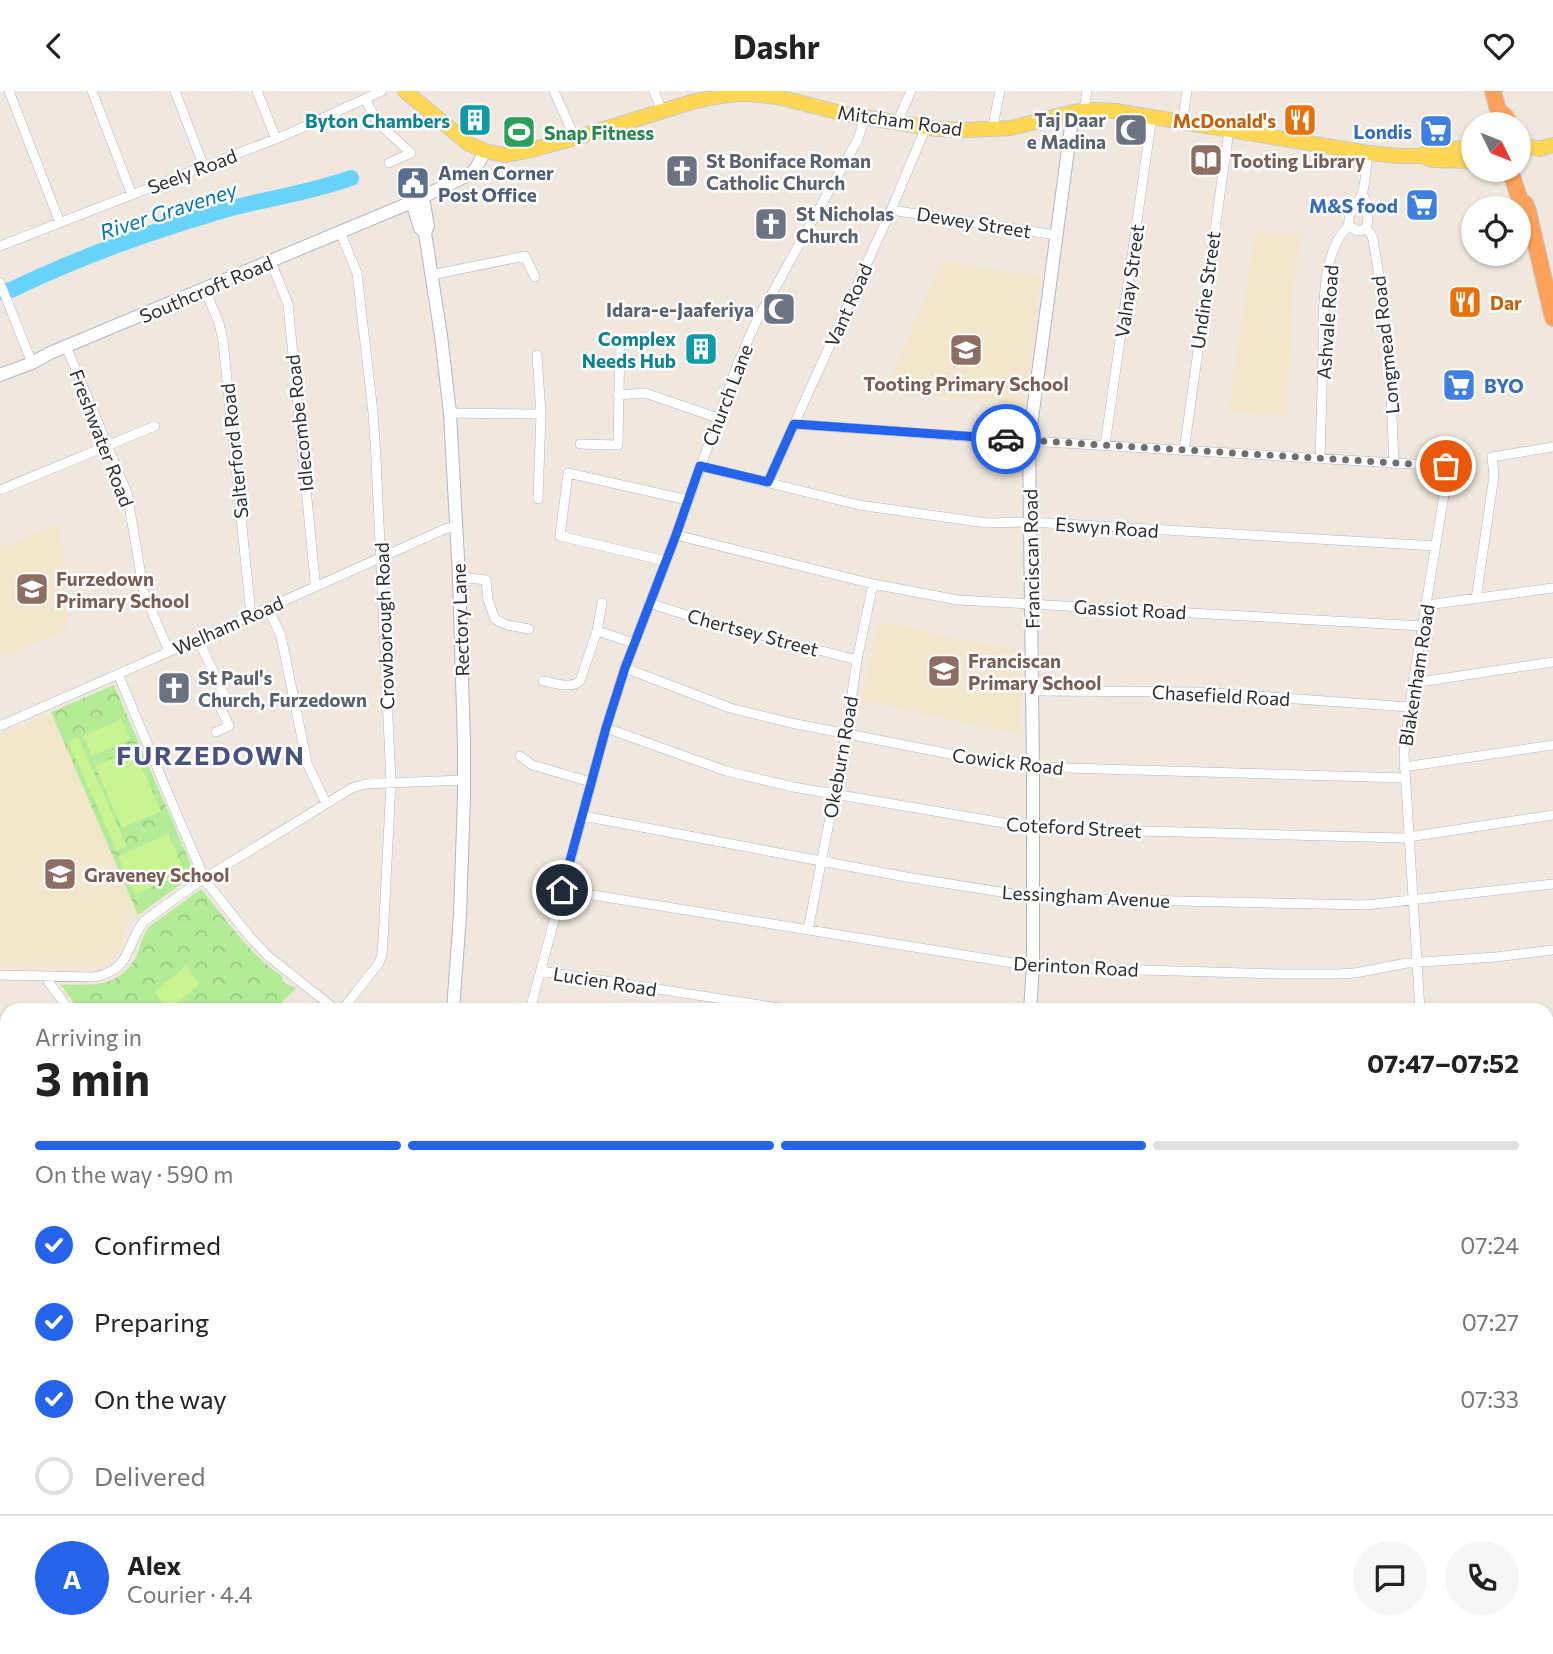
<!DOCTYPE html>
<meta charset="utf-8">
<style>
body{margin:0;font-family:Commissioner,sans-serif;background:#f6f6f6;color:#222;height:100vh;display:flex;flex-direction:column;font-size:26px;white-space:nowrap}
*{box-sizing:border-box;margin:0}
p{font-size:23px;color:#767676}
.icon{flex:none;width:38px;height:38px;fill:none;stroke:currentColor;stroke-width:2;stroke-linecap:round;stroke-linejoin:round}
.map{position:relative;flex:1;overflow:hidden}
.details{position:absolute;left:0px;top:912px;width:1554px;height:653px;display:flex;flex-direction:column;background:#fff;border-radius:21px 21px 0 0;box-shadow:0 2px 5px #0004}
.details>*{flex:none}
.needle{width:46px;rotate:133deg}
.tools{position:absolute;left:1461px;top:21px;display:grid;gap:14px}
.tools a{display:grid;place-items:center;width:70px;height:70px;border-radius:50%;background:#fff;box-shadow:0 2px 5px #0004;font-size:35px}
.pin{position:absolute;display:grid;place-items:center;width:60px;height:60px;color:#fff;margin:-30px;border:4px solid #fff;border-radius:50%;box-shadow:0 2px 7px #0007}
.courier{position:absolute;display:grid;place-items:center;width:70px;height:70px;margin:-35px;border:5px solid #2563eb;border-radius:50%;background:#fff;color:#222;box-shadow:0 2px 9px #0007}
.headline em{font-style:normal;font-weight:700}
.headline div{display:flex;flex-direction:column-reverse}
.headline{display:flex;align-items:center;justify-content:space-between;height:119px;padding:0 35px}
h1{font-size:46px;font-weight:700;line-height:52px}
.bar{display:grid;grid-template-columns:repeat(4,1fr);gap:10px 7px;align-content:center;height:84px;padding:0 35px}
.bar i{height:9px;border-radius:5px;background:#e0e0e0}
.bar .current{background:#2563eb}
.bar p{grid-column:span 4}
.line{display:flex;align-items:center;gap:18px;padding:0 35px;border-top:2px solid #e0e0e0}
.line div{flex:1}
.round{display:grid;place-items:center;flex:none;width:74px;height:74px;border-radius:37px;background:#f6f6f6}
ol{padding:0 35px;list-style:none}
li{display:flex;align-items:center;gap:21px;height:77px}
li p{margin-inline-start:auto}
li .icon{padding:7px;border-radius:50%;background:#2563eb;color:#fff;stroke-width:4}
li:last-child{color:#767676}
li i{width:38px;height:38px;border:4px solid #e0e0e0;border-radius:50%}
header{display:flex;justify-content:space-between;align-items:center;height:91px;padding:0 35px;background:#fff;font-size:32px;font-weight:700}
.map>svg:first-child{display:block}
.education{fill:#f2e6cd}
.park{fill:url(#park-crowns)}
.pitch{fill:#caf391}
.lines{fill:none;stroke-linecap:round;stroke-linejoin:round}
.river{stroke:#68d4fb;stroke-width:16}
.street-casing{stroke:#b2b5c2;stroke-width:10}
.secondary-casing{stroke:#b2b5c2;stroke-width:14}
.primary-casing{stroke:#c8c8c8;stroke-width:16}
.highway-casing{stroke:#c8c8c8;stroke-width:18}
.street{stroke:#fff;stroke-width:9}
.secondary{stroke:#fff;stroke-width:12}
.primary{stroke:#ffd754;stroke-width:14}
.highway{stroke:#ffa15a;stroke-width:16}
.done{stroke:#716e6b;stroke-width:7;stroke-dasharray:0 12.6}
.route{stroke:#2563eb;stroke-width:9}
.labels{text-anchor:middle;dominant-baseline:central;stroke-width:5;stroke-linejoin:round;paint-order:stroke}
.worship-label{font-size:19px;font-weight:bold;fill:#5b616d;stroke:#fff;text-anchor:start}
.culture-label{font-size:19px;font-weight:bold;fill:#0d838f;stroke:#fff;text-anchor:end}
.street-label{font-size:19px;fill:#2d2d2d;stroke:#fff}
.food-label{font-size:19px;font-weight:bold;fill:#c56008;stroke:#fff;text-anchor:end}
.shop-label{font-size:19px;font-weight:bold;fill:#366cbe;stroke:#fff;text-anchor:end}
.leisure-label{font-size:19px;font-weight:bold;fill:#27864d;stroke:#fff;text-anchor:start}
.education-label{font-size:19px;font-weight:bold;fill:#785e54;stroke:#fff;text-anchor:start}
.service-label{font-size:19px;font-weight:bold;fill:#4e5e75;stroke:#fff;text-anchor:start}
.water-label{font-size:21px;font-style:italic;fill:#0072ae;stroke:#fff}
.district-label{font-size:26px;font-weight:bold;letter-spacing:2px;fill:#485383;stroke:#fff}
</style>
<header><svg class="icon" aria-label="back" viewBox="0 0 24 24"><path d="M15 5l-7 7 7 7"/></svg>Dashr<svg class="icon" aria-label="heart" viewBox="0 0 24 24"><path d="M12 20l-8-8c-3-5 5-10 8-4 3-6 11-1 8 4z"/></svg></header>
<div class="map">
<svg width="1553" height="1563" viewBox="0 0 1553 1563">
<defs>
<pattern id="park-crowns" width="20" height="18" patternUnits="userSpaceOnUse" patternTransform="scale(1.75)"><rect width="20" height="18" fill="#b3eb96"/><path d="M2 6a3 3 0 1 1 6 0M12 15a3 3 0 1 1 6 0" fill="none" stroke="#9aca82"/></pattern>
</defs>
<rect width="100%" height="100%" fill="#f0e8de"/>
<!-- education -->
<path class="education" d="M 1255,139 L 1283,144 L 1284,140 L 1302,144 L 1293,193 L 1287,326 L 1228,320 Z
M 941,170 L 1041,185 L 1024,313 L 884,301 Z
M 61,432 L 67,539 L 0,568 L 0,457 Z
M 878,530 L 1022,561 L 1022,644 L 861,610 Z
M 51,621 L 138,824 L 127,832 L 126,841 L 120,860 L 108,872 L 97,877 L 0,876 L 0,644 Z"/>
<!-- park -->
<path class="park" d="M 114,594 L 195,783 L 138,824 L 51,621 Z
M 201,798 C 227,829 249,863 282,885 L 283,891 L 296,897 L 274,919 L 79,919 L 61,894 C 91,893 117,898 135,868 C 141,858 141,847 148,837 Z
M 133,1558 L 542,1558 L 547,1563 L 130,1563 Z
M 902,1558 L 1126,1558 L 1125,1563 L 902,1563 Z"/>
<!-- pitch -->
<path class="pitch" d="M 121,628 L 130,648 L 92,665 L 83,645 Z
M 78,646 L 127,755 L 117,760 L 68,651 Z
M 134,658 L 161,720 L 122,737 L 95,675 Z
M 169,743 L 185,782 L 135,803 L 118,765 Z
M 186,875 L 200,893 L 168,919 L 154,901 Z"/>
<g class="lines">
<!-- river -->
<path class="river" d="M 0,201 L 11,199 C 79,166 149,141 221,120 C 264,108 309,102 351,87"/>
<defs>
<path id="street" d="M 9,0 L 60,132
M 92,0 L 132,104
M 175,0 L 204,76
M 257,0 L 276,48
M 554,0 L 575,47
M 654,0 L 662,20
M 365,8 L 378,32 L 411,62 L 389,72
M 1084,20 L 1087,0
M 1182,31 L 1187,0
M 897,32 L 911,0
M 992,39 L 1000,0
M 1363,103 C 1367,113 1370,126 1366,137 L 1371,143 L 1373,148 L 1382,204 L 1391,301 L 1394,373
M 891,119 L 1056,144
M 1349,134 C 1354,139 1360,142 1366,137
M 340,141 L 357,182 L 373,322 L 376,367 L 391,692 L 383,849 L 382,863 L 379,872 L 342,919
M 0,155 L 288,43 L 382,0
M 271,171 L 288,213 L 315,490 L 317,495
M 431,184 L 525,165 L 535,186
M 0,192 L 32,272
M 205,199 L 219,232 L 223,250 L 251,524
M 66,255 L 127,402 L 144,502 L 169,560
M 537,264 L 541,323 L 538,408
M 618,304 L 645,302 L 718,327
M 450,322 L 541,323
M 794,333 L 1029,350 L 1446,375 L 1447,386 L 1413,592 L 1404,662 L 1420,919
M 580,353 L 618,354 L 620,250
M 1105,354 L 1152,25
M 1184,360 L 1229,39
M 1320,368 C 1321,334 1322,299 1323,265 C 1324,226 1319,163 1349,134 C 1347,120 1358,115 1362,103 C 1365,96 1367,71 1368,62
M 700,375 L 859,414 L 987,432 L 1030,431 L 1436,455
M 768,391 L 891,119 L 926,36
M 0,399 L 155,335
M 676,444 L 873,493 L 958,509 L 1423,535
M 666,470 L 560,445 L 568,382 L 688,409
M 459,486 L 486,489 L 488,509 L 495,528 L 507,534 L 529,538
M 1476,508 L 1494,385 L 1492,366 L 1553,356
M 649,512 L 699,528 L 857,569
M 1427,514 L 1553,497
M 268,517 L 281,545 L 307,672 L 326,712
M 597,540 L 634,552
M 198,548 L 227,610 L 221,618 L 229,635 L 216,641
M 625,577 L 730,617 L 791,632 L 991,671 L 1033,676 L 1404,687
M 118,583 L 177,724 L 202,782 L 208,793 L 249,845 L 268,865 L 336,919
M 543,590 C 555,592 571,598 580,590 L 597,540 L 602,512
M 1413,592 L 1553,571
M 1033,600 L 1202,601 L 1409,616
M 0,635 L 198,548 L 445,438 L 456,435
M 606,637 L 726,680 L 793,696 L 1033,737 L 1402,747 L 1553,724
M 520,665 L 532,674 L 591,691
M 1404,676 L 1553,654
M 583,725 L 906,786 L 1039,807 L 1366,814 L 1553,793
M 562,799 L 1037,876 L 1279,883 L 1337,883 L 1355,882 L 1407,872 L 1496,866 L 1553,859
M 808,839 L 846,644 L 857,569 L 873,493
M 541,880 L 793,919
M 0,884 L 94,886 C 133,878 125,854 144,830 L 200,790 L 352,697 L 365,693 L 464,689
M 47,886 L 48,890 L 69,919
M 530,919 L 606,637 L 625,577 L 676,444 L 738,272 L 756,231 L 858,48 L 865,27
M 1547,931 L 1553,930
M 0,983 L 7,983
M 1547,1008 L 1553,1007
M 1547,1081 L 1553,1080
M 0,1083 L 7,1082
M 1547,1158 L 1553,1158
M 1547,1240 L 1553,1240
M 1547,1309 L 1553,1309
M 0,1325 L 7,1327
M 1547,1382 L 1553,1382
M 0,1422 L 7,1424
M 0,1522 L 7,1524
M 112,1558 L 125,1562
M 727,1558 L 730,1563
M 155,1563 L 158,1558
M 637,1563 L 644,1558
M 1132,1563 L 1132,1558"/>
<path id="secondary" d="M 423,107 L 428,135 L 425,142 L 441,245 L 450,322 L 459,486 L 464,654 L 464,705 L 460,824 L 453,919
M 412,111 L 420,137 L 425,142
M 0,284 L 32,272 L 50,262 L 412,111 L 470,83 L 475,79 L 485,60
M 1030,919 L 1033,876 L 1033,676 L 1029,350 L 1073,21
M 557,1558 L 562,1563
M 929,1563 L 929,1558"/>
<path id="primary" d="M 405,0 L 469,53 L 485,60 L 505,64 L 527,60 L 575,47 L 692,11 L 714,6 L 736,3 L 749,3 L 778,6 L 845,23 L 937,38 L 966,39 L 1011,37 L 1073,21 L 1095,19 L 1116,20 L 1368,62 L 1400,65 L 1421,65 L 1432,69 L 1474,70
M 1519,58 L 1533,56 L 1539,58 L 1553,54
M 1421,65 L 1432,58 L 1474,57"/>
<path id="highway" d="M 1493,0 L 1498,19 L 1506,26 L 1509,33
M 1510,79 L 1520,109 L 1526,114 L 1528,120 L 1553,227
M 1547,1510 L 1553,1509
M 1020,1563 L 1032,1558"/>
</defs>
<!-- street casing -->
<use href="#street" class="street-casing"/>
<!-- secondary casing -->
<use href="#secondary" class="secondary-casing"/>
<!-- primary casing -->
<use href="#primary" class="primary-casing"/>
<!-- highway casing -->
<use href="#highway" class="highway-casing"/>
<!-- street -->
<use href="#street" class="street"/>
<!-- secondary -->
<use href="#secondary" class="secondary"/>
<!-- primary -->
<use href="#primary" class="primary"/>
<!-- highway -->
<use href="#highway" class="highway"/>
</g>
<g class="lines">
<!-- done -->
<path class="done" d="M 1006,348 L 1446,375"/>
<!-- route -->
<path class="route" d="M 562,799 L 606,637 L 625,577 L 676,444 L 700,375 L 768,391 L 794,333 L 1006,348"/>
</g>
<!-- icons -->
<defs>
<symbol id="building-square" viewBox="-11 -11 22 22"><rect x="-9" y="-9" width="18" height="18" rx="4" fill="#0f9aa8" stroke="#fff"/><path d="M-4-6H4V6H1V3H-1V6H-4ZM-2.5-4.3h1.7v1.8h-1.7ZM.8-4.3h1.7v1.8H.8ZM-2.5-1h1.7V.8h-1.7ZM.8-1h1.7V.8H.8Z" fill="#fff"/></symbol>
<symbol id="restaurant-square" viewBox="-11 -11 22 22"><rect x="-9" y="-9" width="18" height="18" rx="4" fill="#e8710a" stroke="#fff"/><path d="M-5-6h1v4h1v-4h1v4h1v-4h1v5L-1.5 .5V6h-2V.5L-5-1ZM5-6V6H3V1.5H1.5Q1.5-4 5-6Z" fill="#fff"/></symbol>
<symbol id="mosque-square" viewBox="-11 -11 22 22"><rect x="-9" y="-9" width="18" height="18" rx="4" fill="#6b7280" stroke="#fff"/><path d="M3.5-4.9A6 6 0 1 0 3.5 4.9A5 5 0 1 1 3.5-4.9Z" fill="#fff"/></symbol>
<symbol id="supermarket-square" viewBox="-11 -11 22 22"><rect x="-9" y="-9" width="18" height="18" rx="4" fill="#3f7fe0" stroke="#fff"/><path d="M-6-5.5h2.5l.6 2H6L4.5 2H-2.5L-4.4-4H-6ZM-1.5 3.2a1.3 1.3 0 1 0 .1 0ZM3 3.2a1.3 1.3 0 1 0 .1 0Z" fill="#fff"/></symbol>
<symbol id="stadium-square" viewBox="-11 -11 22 22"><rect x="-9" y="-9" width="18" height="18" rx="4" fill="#2e9e5b" stroke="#fff"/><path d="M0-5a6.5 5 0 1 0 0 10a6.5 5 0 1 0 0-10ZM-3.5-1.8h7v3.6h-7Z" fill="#fff"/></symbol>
<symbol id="library-square" viewBox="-11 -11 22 22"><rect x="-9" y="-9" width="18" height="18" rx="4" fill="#8d6e63" stroke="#fff"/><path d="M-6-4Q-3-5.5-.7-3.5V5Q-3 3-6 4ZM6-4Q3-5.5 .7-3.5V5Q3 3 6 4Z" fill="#fff"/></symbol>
<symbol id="church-square" viewBox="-11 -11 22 22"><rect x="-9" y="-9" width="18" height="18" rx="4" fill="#6b7280" stroke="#fff"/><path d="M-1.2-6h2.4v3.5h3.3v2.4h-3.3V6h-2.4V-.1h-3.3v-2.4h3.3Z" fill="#fff"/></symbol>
<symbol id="civic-square" viewBox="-11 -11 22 22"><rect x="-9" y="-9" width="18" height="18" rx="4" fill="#5c6f8a" stroke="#fff"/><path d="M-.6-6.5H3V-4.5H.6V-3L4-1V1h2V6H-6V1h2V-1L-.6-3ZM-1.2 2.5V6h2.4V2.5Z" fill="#fff"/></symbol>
<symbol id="school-square" viewBox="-11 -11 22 22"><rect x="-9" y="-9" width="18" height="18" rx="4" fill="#8d6e63" stroke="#fff"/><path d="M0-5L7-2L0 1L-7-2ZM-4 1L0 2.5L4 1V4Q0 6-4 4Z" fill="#fff"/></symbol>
</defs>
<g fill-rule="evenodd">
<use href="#building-square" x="456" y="10" width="38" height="38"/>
<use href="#restaurant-square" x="1281" y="10" width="38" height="38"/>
<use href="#mosque-square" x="1112" y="20" width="38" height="38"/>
<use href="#supermarket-square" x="1417" y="21" width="38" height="38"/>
<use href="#stadium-square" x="500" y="22" width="38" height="38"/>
<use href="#library-square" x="1187" y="50" width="38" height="38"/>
<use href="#church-square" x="663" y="61" width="38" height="38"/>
<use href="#civic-square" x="394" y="73" width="38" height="38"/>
<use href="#supermarket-square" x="1403" y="95" width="38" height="38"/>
<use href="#church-square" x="752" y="114" width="38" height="38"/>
<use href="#restaurant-square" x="1446" y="192" width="38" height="38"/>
<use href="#mosque-square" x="760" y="199" width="38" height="38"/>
<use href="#building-square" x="682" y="239" width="38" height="38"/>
<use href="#school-square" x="947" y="240" width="38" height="38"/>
<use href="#supermarket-square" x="1440" y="275" width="38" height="38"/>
<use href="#school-square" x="13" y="479" width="38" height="38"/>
<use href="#school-square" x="925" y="561" width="38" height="38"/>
<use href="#church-square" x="155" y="578" width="38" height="38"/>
<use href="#school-square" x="41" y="764" width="38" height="38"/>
</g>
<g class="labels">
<!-- worship labels -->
<g class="worship-label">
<text x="1106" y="28" text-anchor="end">Taj Daar<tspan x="1106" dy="22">e Madina</tspan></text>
<text x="706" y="69">St Boniface Roman<tspan x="706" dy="22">Catholic Church</tspan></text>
<text x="796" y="122">St Nicholas<tspan x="796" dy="22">Church</tspan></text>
<text x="754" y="218" text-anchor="end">Idara-e-Jaaferiya</text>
<text x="198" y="586">St Paul's<tspan x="198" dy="22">Church, Furzedown</tspan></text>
</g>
<!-- culture labels -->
<g class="culture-label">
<text x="450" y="29">Byton Chambers</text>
<text x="676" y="247">Complex<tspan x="676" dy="22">Needs Hub</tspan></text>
</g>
<!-- street labels -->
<g class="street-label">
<text transform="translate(900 29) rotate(8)">Mitcham Road</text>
<text transform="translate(192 80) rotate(-21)">Seely Road</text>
<text transform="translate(974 131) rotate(9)">Dewey Street</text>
<text transform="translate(1129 190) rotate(-82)">Valnay Street</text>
<text transform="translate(206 198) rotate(-23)">Southcroft Road</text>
<text transform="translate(1205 199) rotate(-82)">Undine Street</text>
<text transform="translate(848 214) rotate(-66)">Vant Road</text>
<text transform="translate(1327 231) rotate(-86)">Ashvale Road</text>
<text transform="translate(1385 254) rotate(-96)">Longmead Road</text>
<text transform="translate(727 304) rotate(-69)">Church Lane</text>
<text transform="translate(299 332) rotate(-96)">Idlecombe Road</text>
<text transform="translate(102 347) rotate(69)">Freshwater Road</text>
<text transform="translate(234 360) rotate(-96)">Salterford Road</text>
<text transform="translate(1107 436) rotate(4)">Eswyn Road</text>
<text transform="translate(1031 468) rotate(-91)">Franciscan Road</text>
<text transform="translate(1130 518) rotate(3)">Gassiot Road</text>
<text transform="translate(460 529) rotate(-92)">Rectory Lane</text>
<text transform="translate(228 534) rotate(-24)">Welham Road</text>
<text transform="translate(384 535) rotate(-92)">Crowborough Road</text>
<text transform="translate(753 541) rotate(15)">Chertsey Street</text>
<text transform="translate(1416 584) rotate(-81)">Blakenham Road</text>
<text transform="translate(1221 604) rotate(3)">Chasefield Road</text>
<text transform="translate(840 666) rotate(-80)">Okeburn Road</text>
<text transform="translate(1008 670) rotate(7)">Cowick Road</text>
<text transform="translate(1074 736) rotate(3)">Coteford Street</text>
<text transform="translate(1086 805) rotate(3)">Lessingham Avenue</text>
<text transform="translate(1076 875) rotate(3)">Derinton Road</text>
<text transform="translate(605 890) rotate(9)">Lucien Road</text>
</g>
<!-- food labels -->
<g class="food-label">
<text x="1276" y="29">McDonald's</text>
<text x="1490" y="211" text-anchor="start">Dar</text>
</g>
<!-- shop labels -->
<g class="shop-label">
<text x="1412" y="40">Londis</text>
<text x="1398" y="114">M&amp;S food</text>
<text x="1484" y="294" text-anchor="start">BYO</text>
</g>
<!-- leisure labels -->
<g class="leisure-label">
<text x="544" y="41">Snap Fitness</text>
</g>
<!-- education labels -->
<g class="education-label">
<text x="1230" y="69">Tooting Library</text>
<text x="966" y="292" text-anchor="middle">Tooting Primary School</text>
<text x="56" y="487">Furzedown<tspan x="56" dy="22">Primary School</tspan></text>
<text x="968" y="569">Franciscan<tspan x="968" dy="22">Primary School</tspan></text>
<text x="84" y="783">Graveney School</text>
</g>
<!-- service labels -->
<g class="service-label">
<text x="438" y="81">Amen Corner<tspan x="438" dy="22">Post Office</tspan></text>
</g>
<!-- water labels -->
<g class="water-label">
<text transform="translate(168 119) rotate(-18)">River Graveney</text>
</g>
<!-- district labels -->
<g class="district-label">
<text x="211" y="663">FURZEDOWN</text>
</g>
</g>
</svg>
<div class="tools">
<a><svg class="needle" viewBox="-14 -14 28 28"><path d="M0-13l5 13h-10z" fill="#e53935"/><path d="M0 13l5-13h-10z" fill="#767676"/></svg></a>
<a><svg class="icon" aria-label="locate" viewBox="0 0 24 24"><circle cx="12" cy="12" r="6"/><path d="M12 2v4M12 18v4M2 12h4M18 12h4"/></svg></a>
</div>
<div class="pin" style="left:1446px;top:375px;background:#ea580c"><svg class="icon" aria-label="bag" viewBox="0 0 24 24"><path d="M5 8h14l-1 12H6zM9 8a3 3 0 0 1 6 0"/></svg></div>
<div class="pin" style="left:562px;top:799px;background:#1f2937"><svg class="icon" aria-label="home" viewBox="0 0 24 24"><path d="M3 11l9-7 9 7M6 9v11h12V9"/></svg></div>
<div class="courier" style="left:1006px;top:348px"><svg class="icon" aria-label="car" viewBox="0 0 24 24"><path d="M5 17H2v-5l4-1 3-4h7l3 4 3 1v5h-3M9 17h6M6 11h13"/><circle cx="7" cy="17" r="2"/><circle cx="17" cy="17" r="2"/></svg></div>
<section class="details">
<div class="headline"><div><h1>3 min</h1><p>Arriving in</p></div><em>07:47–07:52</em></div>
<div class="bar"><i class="current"></i><i class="current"></i><i class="current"></i><i></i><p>On the way · 590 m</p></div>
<ol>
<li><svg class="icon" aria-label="check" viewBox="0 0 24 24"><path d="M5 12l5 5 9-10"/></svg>Confirmed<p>07:24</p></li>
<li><svg class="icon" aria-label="check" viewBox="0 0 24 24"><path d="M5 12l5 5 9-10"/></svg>Preparing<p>07:27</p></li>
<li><svg class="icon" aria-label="check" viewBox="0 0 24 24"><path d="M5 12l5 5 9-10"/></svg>On the way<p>07:33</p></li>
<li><i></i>Delivered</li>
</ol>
<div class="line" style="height:126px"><b class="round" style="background:#2563eb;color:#fff">A</b><div><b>Alex</b><p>Courier · 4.4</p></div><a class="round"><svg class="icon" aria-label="chat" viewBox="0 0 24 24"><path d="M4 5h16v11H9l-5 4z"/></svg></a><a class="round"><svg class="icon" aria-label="phone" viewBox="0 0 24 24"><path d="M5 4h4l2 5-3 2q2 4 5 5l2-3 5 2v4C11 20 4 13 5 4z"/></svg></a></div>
</section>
</div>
